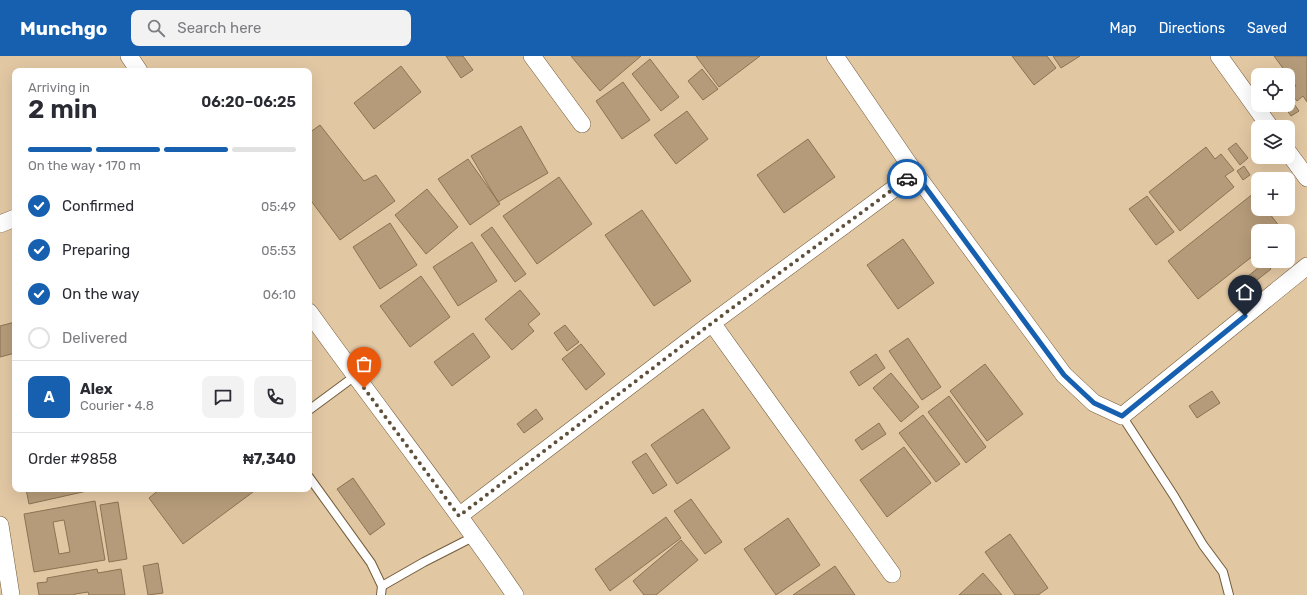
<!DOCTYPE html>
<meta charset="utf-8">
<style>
body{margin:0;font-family:Rubik,sans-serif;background:#f2f2f3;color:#2b2b33;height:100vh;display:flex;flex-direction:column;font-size:15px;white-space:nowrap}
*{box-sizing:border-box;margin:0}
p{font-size:13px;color:#7c7c81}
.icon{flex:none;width:22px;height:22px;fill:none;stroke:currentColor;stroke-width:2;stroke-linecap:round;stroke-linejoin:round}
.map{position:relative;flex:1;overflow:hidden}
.sheet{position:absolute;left:12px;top:12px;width:300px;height:424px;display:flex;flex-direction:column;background:#fff;border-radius:8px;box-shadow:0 4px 16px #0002}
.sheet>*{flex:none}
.tools{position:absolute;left:1251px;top:12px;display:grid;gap:8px}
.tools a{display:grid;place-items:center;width:44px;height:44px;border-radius:8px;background:#fff;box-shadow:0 4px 16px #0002;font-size:20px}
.pin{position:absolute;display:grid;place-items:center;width:34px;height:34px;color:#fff;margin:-41px -17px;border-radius:50% 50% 50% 0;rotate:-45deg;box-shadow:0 0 4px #0007}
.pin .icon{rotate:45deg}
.courier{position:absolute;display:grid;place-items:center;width:40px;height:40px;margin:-20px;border:3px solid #1660af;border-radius:50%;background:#fff;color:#222;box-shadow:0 1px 5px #0007}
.summary em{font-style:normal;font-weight:600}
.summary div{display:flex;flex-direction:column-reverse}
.summary{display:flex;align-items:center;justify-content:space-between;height:68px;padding:0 16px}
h1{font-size:26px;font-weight:600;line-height:30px}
.bar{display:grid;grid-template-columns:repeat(4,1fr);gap:6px 4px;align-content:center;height:48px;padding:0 16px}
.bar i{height:5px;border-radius:3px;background:#e1e1e2}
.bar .on{background:#1660af}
.bar p{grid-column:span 4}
.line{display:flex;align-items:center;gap:10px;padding:0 16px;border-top:1px solid #e1e1e2}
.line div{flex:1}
.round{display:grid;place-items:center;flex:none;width:42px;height:42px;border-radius:8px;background:#f2f2f3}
ol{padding:0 16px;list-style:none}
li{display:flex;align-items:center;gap:12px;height:44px}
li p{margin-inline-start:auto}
li .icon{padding:4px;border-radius:50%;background:#1660af;color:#fff;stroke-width:4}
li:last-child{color:#7c7c81}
li i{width:22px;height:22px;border:2px solid #e1e1e2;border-radius:50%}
header{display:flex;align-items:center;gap:24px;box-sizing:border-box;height:56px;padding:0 20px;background:#1660af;color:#fff}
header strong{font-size:19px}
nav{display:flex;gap:22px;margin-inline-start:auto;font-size:14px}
.search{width:280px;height:36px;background:#f2f2f3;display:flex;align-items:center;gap:10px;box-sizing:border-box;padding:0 14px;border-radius:8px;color:#7c7c81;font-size:15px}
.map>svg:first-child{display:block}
.building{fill:#b59b79;stroke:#8b7352;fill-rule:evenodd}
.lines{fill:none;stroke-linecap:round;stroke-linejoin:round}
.service-casing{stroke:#735c3b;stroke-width:10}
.minor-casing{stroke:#735c3b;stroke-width:18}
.service{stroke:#fff;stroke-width:8}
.minor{stroke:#fff;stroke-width:17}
.done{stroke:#5f503c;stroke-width:4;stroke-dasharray:0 7.2}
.route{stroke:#1660af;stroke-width:5}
</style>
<header>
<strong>Munchgo</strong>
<div class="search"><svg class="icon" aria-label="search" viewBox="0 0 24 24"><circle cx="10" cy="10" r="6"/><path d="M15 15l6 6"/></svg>Search here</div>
<nav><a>Map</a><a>Directions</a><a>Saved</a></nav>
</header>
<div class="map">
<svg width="1307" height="539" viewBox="0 0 1307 539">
<rect width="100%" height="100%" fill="#e2c7a3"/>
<!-- building -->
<path class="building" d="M 446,0 L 463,0 L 473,14 L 461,22 Z
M 571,0 L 641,0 L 600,35 Z
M 696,0 L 760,0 L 719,31 Z
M 1012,0 L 1047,0 L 1056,12 L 1034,29 Z
M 1053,0 L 1080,0 L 1061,12 Z
M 1274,0 L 1307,0 L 1307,46 L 1303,40 L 1297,45 L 1289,35 L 1296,30 Z
M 650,3 L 679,41 L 661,55 L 632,18 Z
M 401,10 L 421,36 L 374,73 L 354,47 Z
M 702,13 L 718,33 L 703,44 L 688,25 Z
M 1270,15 L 1273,19 L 1263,19 Z
M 623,26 L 650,64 L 622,83 L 596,45 Z
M 1292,45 L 1299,55 L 1291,60 L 1284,50 L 1288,49 L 1288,47 Z
M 687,55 L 708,83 L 676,108 L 654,79 Z
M 320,69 L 364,125 L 376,119 L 395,145 L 340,184 L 309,142 L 309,77 Z
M 521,70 L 548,117 L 498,146 L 471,100 Z
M 808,83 L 835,121 L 784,157 L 757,119 Z
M 1236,87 L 1248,102 L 1240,109 L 1228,93 Z
M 1206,91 L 1215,103 L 1221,98 L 1234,114 L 1225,120 L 1234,131 L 1180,175 L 1149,136 Z
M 468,103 L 500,148 L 470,169 L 438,123 Z
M 1244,110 L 1250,119 L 1243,124 L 1237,115 Z
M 559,121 L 592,168 L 537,208 L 503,160 Z
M 427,133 L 458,171 L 426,198 L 395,159 Z
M 1254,137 L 1258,142 L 1258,153 L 1266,153 L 1283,175 L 1258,175 L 1258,196 L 1198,243 L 1168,205 Z
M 1147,140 L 1174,176 L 1156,189 L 1129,153 Z
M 642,154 L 691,225 L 654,250 L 605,179 Z
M 390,167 L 417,209 L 380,233 L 353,191 Z
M 492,171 L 526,218 L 515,226 L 481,179 Z
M 903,183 L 934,227 L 898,253 L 867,209 Z
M 472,186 L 497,225 L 458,250 L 433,211 Z
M 1265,206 L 1271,213 L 1252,228 L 1246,222 Z
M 421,220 L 450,261 L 410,291 L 380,250 Z
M 520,234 L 540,258 L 528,268 L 534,275 L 512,294 L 485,263 Z
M 15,266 L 15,297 L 0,301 L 0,270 Z
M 565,269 L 579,286 L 567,295 L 554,277 Z
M 473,277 L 490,301 L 452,330 L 434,306 Z
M 908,282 L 941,331 L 922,344 L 889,295 Z
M 581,288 L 605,318 L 586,334 L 562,303 Z
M 876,298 L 885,312 L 859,330 L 850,316 Z
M 985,308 L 1023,358 L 987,385 L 950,335 Z
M 891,317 L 919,351 L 901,366 L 873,332 Z
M 1212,335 L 1220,347 L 1197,362 L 1189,350 Z
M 949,340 L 986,391 L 966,407 L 928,356 Z
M 536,353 L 543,363 L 524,377 L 517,368 Z
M 703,353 L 730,392 L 677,428 L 651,389 Z
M 923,359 L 960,408 L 936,426 L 899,377 Z
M 879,367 L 886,378 L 862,394 L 855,384 Z
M 904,391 L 931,427 L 887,461 L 860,424 Z
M 646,397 L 667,429 L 653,438 L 632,406 Z
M 353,422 L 385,468 L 370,479 L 337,433 Z
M 26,433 L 96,433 L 29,448 Z
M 160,433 L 257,433 L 183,488 L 149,442 Z
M 691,443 L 722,486 L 705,498 L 674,455 Z
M 95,445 L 105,504 L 34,516 L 24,458 ZM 64,464 L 70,496 L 59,498 L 53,466 Z
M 118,446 L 127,503 L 109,506 L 100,449 Z
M 666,461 L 681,482 L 610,535 L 595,513 Z
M 788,462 L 820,509 L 776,539 L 744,493 Z
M 1010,478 L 1048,532 L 1038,539 L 1015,539 L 985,496 Z
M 681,484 L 698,504 L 656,539 L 644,539 L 633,525 Z
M 158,507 L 163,537 L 148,539 L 143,510 Z
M 835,510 L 855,539 L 793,539 Z
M 97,513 L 98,517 L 121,513 L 125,539 L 89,539 L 88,536 L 75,538 L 75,539 L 39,539 L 37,527 L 47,526 L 47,522 Z
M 983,517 L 1002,539 L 959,539 Z"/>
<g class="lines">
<defs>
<path id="service" d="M 309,354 L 355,320
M 1122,360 L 1174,440 L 1203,489 L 1223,516 L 1229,539
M 309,421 L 371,507 L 382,530 L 381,539
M 382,530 L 424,506 L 475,480"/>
<path id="minor" d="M 129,0 L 139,15
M 532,0 L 582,68
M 835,0 L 915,117 L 1064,319 L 1094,347 L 1122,360 L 1307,210
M 1219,0 L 1270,71
M 1288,96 L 1307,122
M 0,168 L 15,162
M 309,256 C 377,351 449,442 515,539
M 712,267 L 892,518
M 459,460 L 712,267 L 915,117
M 0,469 L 11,539"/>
</defs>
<!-- service casing -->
<use href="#service" class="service-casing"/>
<!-- minor casing -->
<use href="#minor" class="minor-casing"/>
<!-- service -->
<use href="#service" class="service"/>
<!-- minor -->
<use href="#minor" class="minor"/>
</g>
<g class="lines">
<!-- done -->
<path class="done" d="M 364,332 L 459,460 L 712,267 L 907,123"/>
<!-- route -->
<path class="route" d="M 907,123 L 915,117 L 1064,319 L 1094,347 L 1122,360 L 1245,260"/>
</g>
</svg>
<div class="tools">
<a><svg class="icon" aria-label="locate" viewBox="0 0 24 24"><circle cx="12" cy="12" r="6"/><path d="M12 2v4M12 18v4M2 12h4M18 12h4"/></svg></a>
<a><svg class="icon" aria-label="layers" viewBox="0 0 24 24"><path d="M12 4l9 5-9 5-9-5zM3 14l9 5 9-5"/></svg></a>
<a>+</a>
<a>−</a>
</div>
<div class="pin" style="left:364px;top:332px;background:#ea580c"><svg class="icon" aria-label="bag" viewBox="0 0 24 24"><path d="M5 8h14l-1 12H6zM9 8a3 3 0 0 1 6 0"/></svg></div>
<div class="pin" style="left:1245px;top:260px;background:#1f2937"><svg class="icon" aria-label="home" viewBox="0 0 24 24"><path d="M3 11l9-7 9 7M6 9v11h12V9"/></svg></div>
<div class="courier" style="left:907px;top:123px"><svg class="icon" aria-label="car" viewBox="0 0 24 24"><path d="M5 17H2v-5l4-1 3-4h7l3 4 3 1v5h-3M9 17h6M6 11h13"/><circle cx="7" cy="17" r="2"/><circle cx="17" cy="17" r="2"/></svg></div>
<section class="sheet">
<div class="summary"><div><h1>2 min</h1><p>Arriving in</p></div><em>06:20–06:25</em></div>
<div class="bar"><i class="on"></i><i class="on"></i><i class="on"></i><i></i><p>On the way · 170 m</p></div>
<ol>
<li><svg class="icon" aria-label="check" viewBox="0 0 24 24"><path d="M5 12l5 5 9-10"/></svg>Confirmed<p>05:49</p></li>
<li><svg class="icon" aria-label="check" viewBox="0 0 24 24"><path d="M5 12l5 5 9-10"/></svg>Preparing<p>05:53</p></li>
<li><svg class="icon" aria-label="check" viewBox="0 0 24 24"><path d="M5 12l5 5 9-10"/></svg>On the way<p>06:10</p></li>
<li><i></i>Delivered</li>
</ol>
<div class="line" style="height:72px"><b class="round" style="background:#1660af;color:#fff">A</b><div><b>Alex</b><p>Courier · 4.8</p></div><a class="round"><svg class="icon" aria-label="chat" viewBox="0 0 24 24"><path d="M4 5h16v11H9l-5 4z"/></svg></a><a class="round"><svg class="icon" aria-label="phone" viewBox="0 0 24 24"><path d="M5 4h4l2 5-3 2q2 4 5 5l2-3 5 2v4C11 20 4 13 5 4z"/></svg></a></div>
<div class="line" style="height:52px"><div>Order #9858</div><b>₦7,340</b></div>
</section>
</div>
